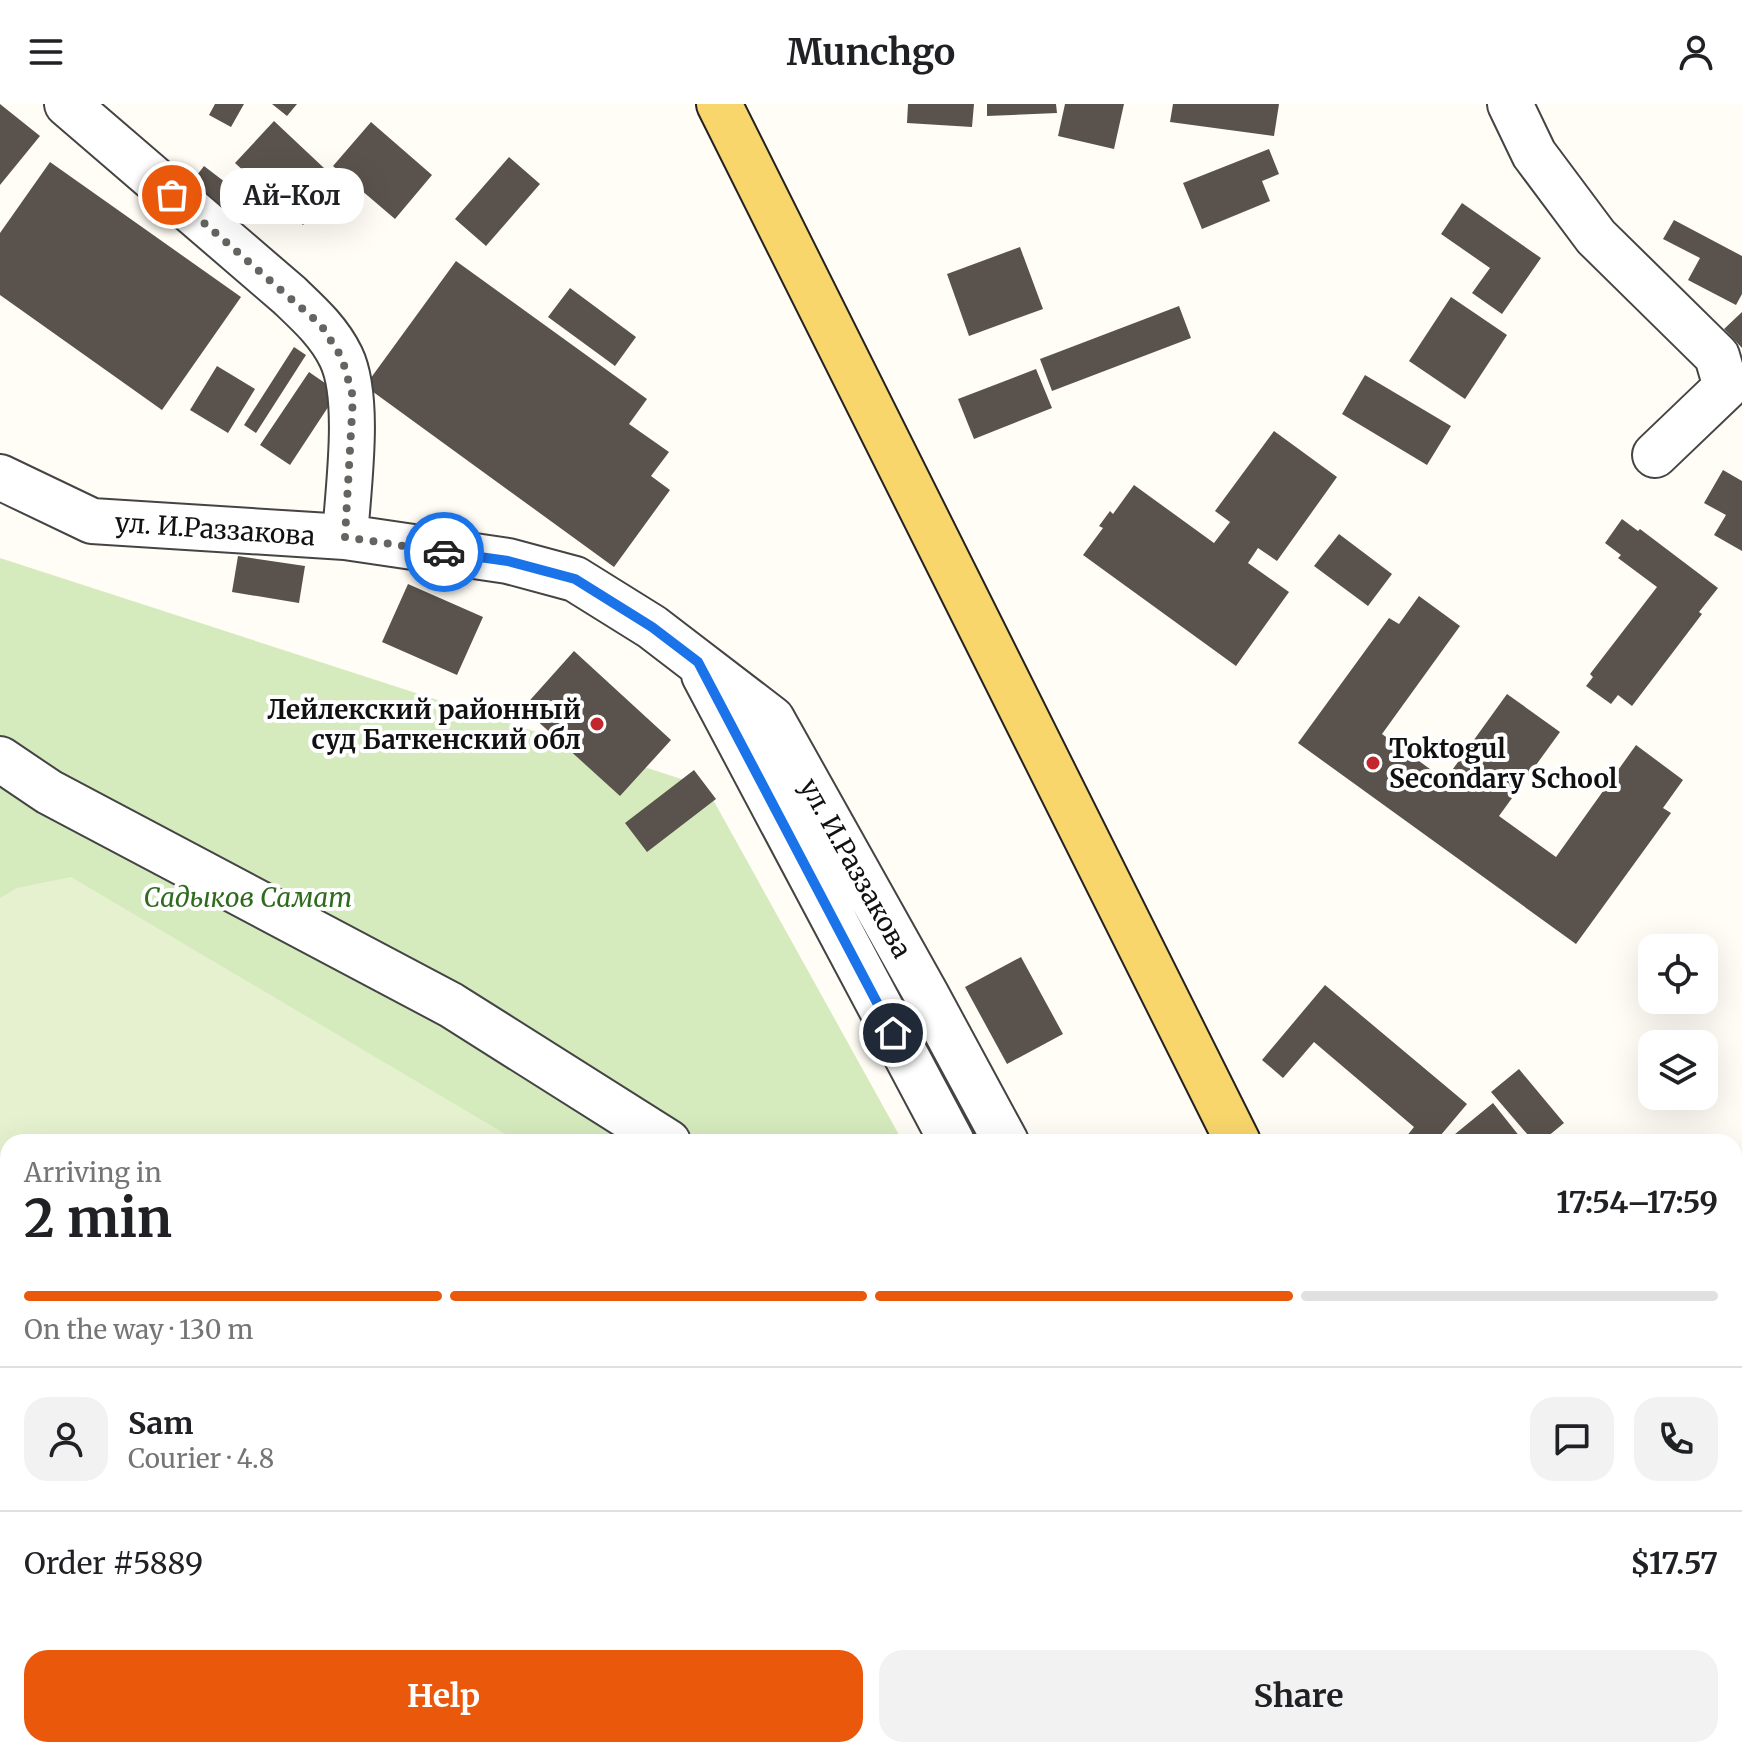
<!DOCTYPE html>
<meta charset="utf-8">
<style>
body{margin:0;font-family:Merriweather,serif;background:#f2f2f2;color:#202124;height:100vh;display:flex;flex-direction:column;font-size:30px;white-space:nowrap}
*{box-sizing:border-box;margin:0}
p{font-size:26px;color:#757577}
.icon{flex:none;width:44px;height:44px;fill:none;stroke:currentColor;stroke-width:2;stroke-linecap:round;stroke-linejoin:round}
.map{position:relative;flex:1;overflow:hidden}
.panel{position:absolute;left:0px;top:1030px;width:1742px;height:624px;display:flex;flex-direction:column;background:#fff;border-radius:24px 24px 0 0;box-shadow:0 8px 32px #0002}
.panel>*{flex:none}
.tools{position:absolute;left:1638px;top:830px;display:grid;gap:16px}
.tools a{display:grid;place-items:center;width:80px;height:80px;border-radius:16px;background:#fff;box-shadow:0 8px 32px #0002;font-size:40px}
.pin{position:absolute;display:grid;place-items:center;width:68px;height:68px;color:#fff;margin:-34px;border:4px solid #fff;border-radius:50%;box-shadow:0 2px 8px #0007}
.courier{position:absolute;display:grid;place-items:center;width:80px;height:80px;margin:-40px;border:6px solid #1a73e8;border-radius:50%;background:#fff;color:#222;box-shadow:0 2px 10px #0007}
.bubble{position:absolute;height:56px;border-radius:24px;background:#fff;box-shadow:0 8px 32px #0002;font-size:26px;font-weight:700;line-height:56px;text-align:center}
.overview em{font-style:normal;font-weight:700}
.overview div{display:flex;flex-direction:column-reverse}
.overview{display:flex;align-items:center;justify-content:space-between;height:136px;padding:0 24px}
h1{font-size:52px;font-weight:700;line-height:60px}
.bar{display:grid;grid-template-columns:repeat(4,1fr);gap:12px 8px;align-content:center;height:96px;padding:0 24px}
.bar i{height:10px;border-radius:6px;background:#e0e0e0}
.bar .on{background:#ea580c}
.bar p{grid-column:span 4}
.line{display:flex;align-items:center;gap:20px;padding:0 24px;border-top:2px solid #e0e0e0}
.line div{flex:1}
.round{display:grid;place-items:center;flex:none;width:84px;height:84px;border-radius:24px;background:#f2f2f2}
.button{display:flex;gap:16px;margin-top:auto;padding:16px 24px}
.button a{flex:1;height:92px;border-radius:24px;background:#ea580c;color:#fff;font-size:32px;font-weight:700;line-height:92px;text-align:center}
.button a+a{background:#f2f2f2;color:#202124}
header{display:flex;justify-content:space-between;align-items:center;height:104px;padding:0 24px;background:#fff;font-size:36px;font-weight:700}
.map>svg:first-child{display:block}
.green{fill:#d5ebbd}
.forest{fill:#b9dc9c}
.pitch{fill:#e6f2cf}
.building{fill:#5a524d}
.lines{fill:none;stroke-linecap:round;stroke-linejoin:round}
.minor-casing{stroke:#444;stroke-width:48}
.major-casing{stroke:#222;stroke-width:48}
.minor{stroke:#fff;stroke-width:44}
.major{stroke:#f9d66b;stroke-width:44}
.done{stroke:#646461;stroke-width:8;stroke-dasharray:0 14.4}
.route{stroke:#1a73e8;stroke-width:10}
.poi-dot{fill:#c4262e;stroke:#fff;stroke-width:3}
.labels{text-anchor:middle;dominant-baseline:central;stroke-width:8;stroke-linejoin:round;paint-order:stroke}
.street-label{font-size:26px;fill:#111;stroke:#fff}
.poi-label{font-size:26px;font-weight:bold;fill:#111;stroke:#fff;text-anchor:end}
.park-label{font-size:26px;font-style:italic;fill:#2f6b1f;stroke:#fff}
</style>
<header><svg class="icon" aria-label="menu" viewBox="0 0 24 24"><path d="M4 6h16M4 12h16M4 18h16"/></svg>Munchgo<svg class="icon" aria-label="person" viewBox="0 0 24 24"><circle cx="12" cy="8" r="4"/><path d="M4 21q1-7 8-7t8 7"/></svg></header>
<div class="map">
<svg width="1742" height="1654" viewBox="0 0 1742 1654">
<rect width="100%" height="100%" fill="#fffdf5"/>
<!-- green -->
<path class="green" d="M 0,454 L 706,683 L 903,1038 L 8,1038 L 8,1123 L 0,1118 Z
M 433,1646 L 1241,1646 L 1245,1654 L 432,1654 Z"/>
<!-- forest -->
<path class="forest" d="M 774,1646 L 1262,1646 L 1266,1654 L 787,1654 Z"/>
<!-- pitch -->
<path class="pitch" d="M 71,773 L 519,1038 L 8,1038 L 8,1120 L 0,1115 L 0,794 L 17,784 Z"/>
<!-- building -->
<path class="building" d="M 0,0 L 40,32 L 0,81 Z
M 215,0 L 244,0 L 231,23 L 209,11 Z
M 272,0 L 297,0 L 287,12 Z
M 908,0 L 974,0 L 972,23 L 907,19 Z
M 987,0 L 1056,0 L 1057,9 L 987,12 Z
M 1065,0 L 1124,0 L 1114,45 L 1058,32 Z
M 1173,0 L 1279,0 L 1274,32 L 1170,18 Z
M 274,17 L 341,80 L 303,121 L 235,59 Z
M 371,18 L 432,71 L 395,115 L 333,62 Z
M 1269,45 L 1279,70 L 1262,77 L 1270,97 L 1202,125 L 1183,79 Z
M 509,53 L 540,80 L 486,142 L 455,115 Z
M 50,58 L 241,193 L 162,306 L 0,191 L 0,129 Z
M 204,62 L 247,95 L 230,117 L 187,84 Z
M 1462,99 L 1541,154 L 1502,210 L 1472,189 L 1490,164 L 1441,130 Z
M 1674,116 L 1742,152 L 1742,190 L 1736,201 L 1688,176 L 1700,154 L 1663,135 Z
M 1020,143 L 1043,205 L 969,232 L 947,170 Z
M 456,157 L 647,295 L 629,320 L 669,348 L 651,372 L 670,386 L 614,463 L 365,282 Z
M 570,184 L 636,233 L 615,262 L 548,213 Z
M 1451,193 L 1507,231 L 1465,295 L 1409,257 Z
M 1179,202 L 1191,234 L 1052,287 L 1040,255 Z
M 1742,208 L 1742,244 L 1724,225 Z
M 294,243 L 306,251 L 256,329 L 244,321 Z
M 217,262 L 255,285 L 228,329 L 190,306 Z
M 1036,265 L 1052,304 L 974,335 L 958,295 Z
M 309,268 L 338,288 L 290,361 L 260,341 Z
M 1365,271 L 1451,322 L 1427,361 L 1342,310 Z
M 1274,327 L 1337,373 L 1277,457 L 1258,444 L 1248,459 L 1289,488 L 1236,562 L 1083,451 L 1103,424 L 1099,422 L 1110,407 L 1113,410 L 1134,381 L 1214,439 L 1230,418 L 1215,407 Z
M 1723,366 L 1742,377 L 1742,447 L 1714,431 L 1726,411 L 1704,399 Z
M 1622,415 L 1638,427 L 1640,425 L 1718,484 L 1699,508 L 1702,510 L 1632,602 L 1618,591 L 1611,600 L 1586,582 L 1593,573 L 1590,570 L 1657,483 L 1618,454 L 1621,451 L 1605,439 Z
M 1339,430 L 1392,470 L 1368,502 L 1314,462 Z
M 238,452 L 305,462 L 299,499 L 232,488 Z
M 408,480 L 483,513 L 457,571 L 382,538 Z
M 1419,492 L 1460,522 L 1382,630 L 1445,676 L 1507,590 L 1560,628 L 1499,712 L 1556,753 L 1636,641 L 1683,676 L 1663,704 L 1671,709 L 1576,840 L 1298,639 L 1389,514 L 1399,520 Z
M 574,547 L 671,636 L 620,692 L 523,604 Z
M 694,666 L 716,695 L 647,748 L 625,719 Z
M 1021,853 L 1063,930 L 1007,960 L 965,883 Z
M 1325,881 L 1467,1000 L 1435,1038 L 1402,1038 L 1414,1023 L 1314,938 L 1283,974 L 1262,956 Z
M 1519,965 L 1564,1019 L 1541,1038 L 1534,1038 L 1491,988 Z
M 1493,999 L 1524,1038 L 1452,1038 L 1449,1035 Z
M 1734,1099 L 1742,1102 L 1742,1152 L 1734,1149 Z
M 0,1175 L 8,1179 L 8,1231 L 0,1226 Z
M 0,1255 L 8,1259 L 8,1423 L 0,1436 Z
M 1734,1532 L 1742,1545 L 1742,1600 L 1734,1587 Z
M 68,1646 L 120,1646 L 116,1654 L 64,1654 Z
M 242,1646 L 341,1646 L 337,1654 L 239,1654 Z
M 577,1646 L 743,1646 L 758,1654 L 572,1654 Z"/>
<g class="lines">
<defs>
<path id="minor" d="M 67,0 L 289,191 C 309,210 329,228 341,253 C 361,294 348,385 345,433
M 1510,0 L 1534,50 L 1596,133 L 1717,252 L 1726,283 L 1655,351
M 0,373 L 92,417 L 345,433 L 508,457 L 575,475 L 652,523 L 772,615 L 926,890 L 1006,1038
M 704,571 L 952,1038
M 0,655 L 49,688 L 451,901 L 668,1038
M 1294,1646 L 1299,1654
M 1356,1646 L 1363,1654
M 45,1654 L 49,1646
M 378,1654 L 380,1646"/>
<path id="major" d="M 719,0 L 1238,1038
M 1529,1646 L 1533,1654"/>
</defs>
<!-- minor casing -->
<use href="#minor" class="minor-casing"/>
<!-- major casing -->
<use href="#major" class="major-casing"/>
<!-- minor -->
<use href="#minor" class="minor"/>
<!-- major -->
<use href="#major" class="major"/>
</g>
<g class="lines">
<!-- done -->
<path class="done" d="M 172,91 L 321,221 L 342,254 L 353,293 L 345,433 L 444,448"/>
<!-- route -->
<path class="route" d="M 444,448 L 508,457 L 575,475 L 652,523 L 698,558 L 893,929"/>
</g>
<!-- markers -->
<g class="poi-dot">
<circle cx="597" cy="620" r="8"/>
<circle cx="1373" cy="659" r="8"/>
</g>
<g class="labels">
<!-- street labels -->
<g class="street-label">
<text transform="translate(215 425) rotate(4)">ул. И.Раззакова</text>
<text transform="translate(856 764) rotate(61)">ул. И.Раззакова</text>
</g>
<!-- poi labels -->
<g class="poi-label">
<text x="581" y="605">Лейлекский районный<tspan x="581" dy="30">суд Баткенский обл</tspan></text>
<text x="1389" y="644" text-anchor="start">Toktogul<tspan x="1389" dy="30">Secondary School</tspan></text>
</g>
<!-- park labels -->
<g class="park-label">
<text x="248" y="793">Садыков Самат</text>
</g>
</g>
</svg>
<div class="tools">
<a><svg class="icon" aria-label="locate" viewBox="0 0 24 24"><circle cx="12" cy="12" r="6"/><path d="M12 2v4M12 18v4M2 12h4M18 12h4"/></svg></a>
<a><svg class="icon" aria-label="layers" viewBox="0 0 24 24"><path d="M12 4l9 5-9 5-9-5zM3 14l9 5 9-5"/></svg></a>
</div>
<div class="pin" style="left:172px;top:91px;background:#ea580c"><svg class="icon" aria-label="bag" viewBox="0 0 24 24"><path d="M5 8h14l-1 12H6zM9 8a3 3 0 0 1 6 0"/></svg></div>
<div class="pin" style="left:893px;top:929px;background:#1f2937"><svg class="icon" aria-label="home" viewBox="0 0 24 24"><path d="M3 11l9-7 9 7M6 9v11h12V9"/></svg></div>
<div class="courier" style="left:444px;top:448px"><svg class="icon" aria-label="car" viewBox="0 0 24 24"><path d="M5 17H2v-5l4-1 3-4h7l3 4 3 1v5h-3M9 17h6M6 11h13"/><circle cx="7" cy="17" r="2"/><circle cx="17" cy="17" r="2"/></svg></div>
<div class="bubble" style="left:220px;top:64px;width:144px">Ай-Кол</div>
<section class="panel">
<div class="overview"><div><h1>2 min</h1><p>Arriving in</p></div><em>17:54–17:59</em></div>
<div class="bar"><i class="on"></i><i class="on"></i><i class="on"></i><i></i><p>On the way · 130 m</p></div>
<div class="line" style="height:144px"><a class="round"><svg class="icon" aria-label="person" viewBox="0 0 24 24"><circle cx="12" cy="8" r="4"/><path d="M4 21q1-7 8-7t8 7"/></svg></a><div><b>Sam</b><p>Courier · 4.8</p></div><a class="round"><svg class="icon" aria-label="chat" viewBox="0 0 24 24"><path d="M4 5h16v11H9l-5 4z"/></svg></a><a class="round"><svg class="icon" aria-label="phone" viewBox="0 0 24 24"><path d="M5 4h4l2 5-3 2q2 4 5 5l2-3 5 2v4C11 20 4 13 5 4z"/></svg></a></div>
<div class="line" style="height:104px"><div>Order #5889</div><b>$17.57</b></div>
<div class="button"><a>Help</a><a>Share</a></div>
</section>
</div>
